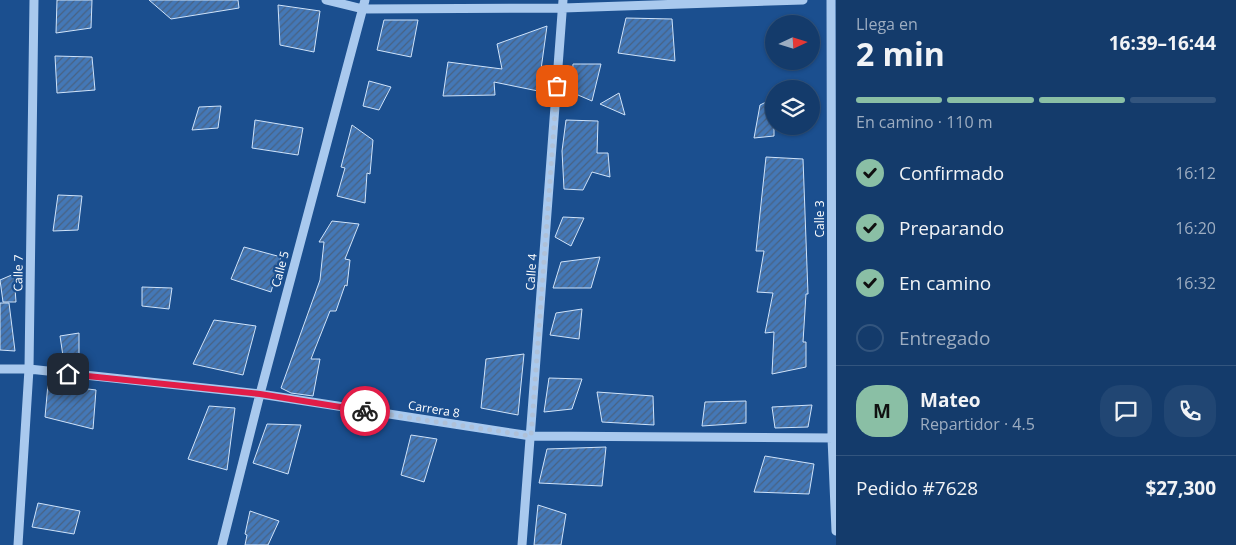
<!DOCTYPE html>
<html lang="es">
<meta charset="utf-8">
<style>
body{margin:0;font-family:"Open Sans",sans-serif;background:#214673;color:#f1f3f6;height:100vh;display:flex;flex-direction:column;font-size:19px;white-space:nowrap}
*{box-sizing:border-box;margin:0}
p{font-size:16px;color:#9dadc1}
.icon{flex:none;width:28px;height:28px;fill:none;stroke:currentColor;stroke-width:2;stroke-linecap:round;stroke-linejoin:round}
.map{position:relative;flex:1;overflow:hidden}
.sheet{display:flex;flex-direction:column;background:#143b6b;width:400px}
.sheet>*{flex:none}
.needle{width:32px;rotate:86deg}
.tools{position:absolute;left:765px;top:15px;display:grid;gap:10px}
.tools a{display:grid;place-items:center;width:55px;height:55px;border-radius:50%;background:#143b6b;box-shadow:0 1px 4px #0004,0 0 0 1px #33557e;font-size:25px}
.pin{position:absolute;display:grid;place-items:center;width:42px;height:42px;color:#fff;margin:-21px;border-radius:10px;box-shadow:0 2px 8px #0006}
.courier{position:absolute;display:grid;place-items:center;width:50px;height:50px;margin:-25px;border:4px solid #e11d48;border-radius:50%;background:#fff;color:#222;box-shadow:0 1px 6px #0007}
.head em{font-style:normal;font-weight:700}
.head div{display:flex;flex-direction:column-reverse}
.head{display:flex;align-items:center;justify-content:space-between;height:85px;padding:0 20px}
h1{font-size:32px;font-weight:700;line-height:38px}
.bar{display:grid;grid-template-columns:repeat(4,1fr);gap:8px 5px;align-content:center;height:60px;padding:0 20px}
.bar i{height:6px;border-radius:4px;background:#33557e}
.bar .active{background:#8abfa5}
.bar p{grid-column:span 4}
.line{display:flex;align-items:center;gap:12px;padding:0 20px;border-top:1px solid #33557e}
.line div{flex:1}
.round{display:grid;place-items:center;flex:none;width:52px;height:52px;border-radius:20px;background:#214673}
ol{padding:0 20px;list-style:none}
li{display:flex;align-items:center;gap:15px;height:55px}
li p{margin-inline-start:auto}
li .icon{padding:5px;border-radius:50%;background:#8abfa5;color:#111;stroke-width:4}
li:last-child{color:#9dadc1}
li i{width:28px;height:28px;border:2px solid #33557e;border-radius:50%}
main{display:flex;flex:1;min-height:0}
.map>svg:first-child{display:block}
.building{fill:url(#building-hatch);stroke:#cfe3fa}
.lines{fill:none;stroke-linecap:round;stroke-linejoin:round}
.minor{stroke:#a9c9ee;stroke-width:9}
.done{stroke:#afc1d8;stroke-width:5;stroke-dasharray:0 9}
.route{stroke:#e11d48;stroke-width:6}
.labels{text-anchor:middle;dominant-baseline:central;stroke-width:4.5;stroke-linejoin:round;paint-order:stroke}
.street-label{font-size:12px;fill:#fff;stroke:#1b4f8f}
</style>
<main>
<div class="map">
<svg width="836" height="545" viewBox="0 0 836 545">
<defs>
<pattern id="building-hatch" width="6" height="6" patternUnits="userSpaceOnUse" patternTransform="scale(1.25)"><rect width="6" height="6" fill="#4478b7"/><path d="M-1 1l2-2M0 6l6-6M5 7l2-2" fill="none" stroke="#486282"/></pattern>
</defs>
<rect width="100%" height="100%" fill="#1b4f8f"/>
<!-- building -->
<path class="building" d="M 57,0 L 92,0 L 91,28 L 56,33 Z
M 149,0 L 238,0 L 239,8 L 171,19 Z
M 278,5 L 320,11 L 314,52 L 280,45 Z
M 626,18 L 672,19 L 675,61 L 618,53 Z
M 384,20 L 418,20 L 411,57 L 377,50 Z
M 547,26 L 538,91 L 494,82 L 495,95 L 443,96 L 448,62 L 502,69 L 497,44 Z
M 55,56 L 92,57 L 95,90 L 57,93 Z
M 573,64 L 601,64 L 592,101 L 571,92 Z
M 369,81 L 391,87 L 379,110 L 363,106 Z
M 619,93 L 625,115 L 600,104 Z
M 774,98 L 774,136 L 754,138 L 760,105 Z
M 221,106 L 218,128 L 192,130 L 199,107 Z
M 255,120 L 303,128 L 298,155 L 252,148 Z
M 566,120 L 598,121 L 597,153 L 608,153 L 610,177 L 592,172 L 583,190 L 564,189 L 562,151 Z
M 352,125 L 373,140 L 370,174 L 367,173 L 365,203 L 337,196 L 345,168 L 341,167 Z
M 766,157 L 803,159 L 808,294 L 806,294 L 803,342 L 806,342 L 806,367 L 772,374 L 774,332 L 765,333 L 773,293 L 757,292 L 764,251 L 756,251 Z
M 58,195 L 82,196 L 78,230 L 53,231 Z
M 563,217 L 584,218 L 571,246 L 555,237 Z
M 332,221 L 359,224 L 345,259 L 350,260 L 347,286 L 345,285 L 336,311 L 330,311 L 311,359 L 320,359 L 313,396 L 291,393 L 281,388 L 320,280 L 324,242 L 319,242 Z
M 244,247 L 281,257 L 271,292 L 231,279 Z
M 600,257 L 591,288 L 553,288 L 561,262 Z
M 14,274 L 16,302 L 3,302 L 0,280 Z
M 142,287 L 172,288 L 169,309 L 142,306 Z
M 0,303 L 9,303 L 15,351 L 0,350 Z
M 582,309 L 579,339 L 550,335 L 556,313 Z
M 214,320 L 256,326 L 243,375 L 193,364 Z
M 79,333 L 79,354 L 63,356 L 60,336 Z
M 524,354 L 518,415 L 481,408 L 486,359 Z
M 549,378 L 582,379 L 572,409 L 544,412 Z
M 48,384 L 96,390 L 93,429 L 45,417 Z
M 597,392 L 653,396 L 654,425 L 602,422 Z
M 746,401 L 746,423 L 702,426 L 705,402 Z
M 812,405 L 808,427 L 775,428 L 772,407 Z
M 209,406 L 235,408 L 227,470 L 188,459 Z
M 267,424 L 301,425 L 288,474 L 253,463 Z
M 411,435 L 437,439 L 424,482 L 401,475 Z
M 606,447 L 602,486 L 539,483 L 547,449 Z
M 765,456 L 814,464 L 809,494 L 754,492 Z
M 38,503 L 80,511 L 74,534 L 32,527 Z
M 538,505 L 566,514 L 561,545 L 534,545 Z
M 250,511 L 279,521 L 268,545 L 245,545 L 247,535 L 245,534 Z"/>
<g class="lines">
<!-- minor -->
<path class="minor" d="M 326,0 L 363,9 L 563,8 L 803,0
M 831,0 L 832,438 L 836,531
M 0,369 L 29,369 L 260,394 L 531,436 L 836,438
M 18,545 L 29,369 L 34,0
M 222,545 L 260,394 L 365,0
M 522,545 L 563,0"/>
</g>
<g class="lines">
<!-- done -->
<path class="done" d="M 365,411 L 531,436 L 557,86"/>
<!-- route -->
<path class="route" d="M 68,374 L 260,394 L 365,411"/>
</g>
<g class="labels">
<!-- street labels -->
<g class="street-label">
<text transform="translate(819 219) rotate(-90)">Calle 3</text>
<text transform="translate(280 269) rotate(-75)">Calle 5</text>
<text transform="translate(531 272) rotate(-86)">Calle 4</text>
<text transform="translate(18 273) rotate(-89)">Calle 7</text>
<text transform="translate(434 409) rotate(9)">Carrera 8</text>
</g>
</g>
</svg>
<div class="tools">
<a><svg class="needle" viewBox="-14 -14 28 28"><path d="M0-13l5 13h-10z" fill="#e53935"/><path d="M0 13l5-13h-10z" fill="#9dadc1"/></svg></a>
<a><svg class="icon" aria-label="layers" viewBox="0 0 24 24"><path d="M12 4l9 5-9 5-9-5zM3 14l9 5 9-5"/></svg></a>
</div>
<div class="pin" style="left:557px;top:86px;background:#ea580c"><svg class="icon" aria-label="bag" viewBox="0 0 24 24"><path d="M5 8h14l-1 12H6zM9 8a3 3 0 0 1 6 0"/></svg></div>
<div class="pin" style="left:68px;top:374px;background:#1f2937"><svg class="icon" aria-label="home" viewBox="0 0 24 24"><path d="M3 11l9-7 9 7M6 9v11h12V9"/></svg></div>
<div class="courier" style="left:365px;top:411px"><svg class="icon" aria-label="bike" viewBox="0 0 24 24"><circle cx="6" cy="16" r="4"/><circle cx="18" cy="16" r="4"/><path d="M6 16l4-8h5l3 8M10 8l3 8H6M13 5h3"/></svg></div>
</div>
<section class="sheet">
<div class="head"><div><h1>2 min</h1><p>Llega en</p></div><em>16:39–16:44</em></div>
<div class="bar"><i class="active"></i><i class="active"></i><i class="active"></i><i></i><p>En camino · 110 m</p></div>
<ol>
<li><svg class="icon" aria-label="check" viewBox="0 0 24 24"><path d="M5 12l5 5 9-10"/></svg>Confirmado<p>16:12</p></li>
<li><svg class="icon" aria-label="check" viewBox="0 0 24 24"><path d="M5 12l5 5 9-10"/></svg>Preparando<p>16:20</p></li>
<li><svg class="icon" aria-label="check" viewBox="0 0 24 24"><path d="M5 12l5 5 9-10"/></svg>En camino<p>16:32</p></li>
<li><i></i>Entregado</li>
</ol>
<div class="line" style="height:90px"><b class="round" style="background:#8abfa5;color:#111">M</b><div><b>Mateo</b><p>Repartidor · 4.5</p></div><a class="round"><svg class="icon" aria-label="chat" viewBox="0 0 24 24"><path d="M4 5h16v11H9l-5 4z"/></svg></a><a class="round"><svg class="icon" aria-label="phone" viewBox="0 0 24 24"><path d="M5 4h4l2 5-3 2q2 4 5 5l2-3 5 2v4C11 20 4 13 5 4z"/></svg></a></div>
<div class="line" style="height:65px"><div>Pedido #7628</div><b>$27,300</b></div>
</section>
</main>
